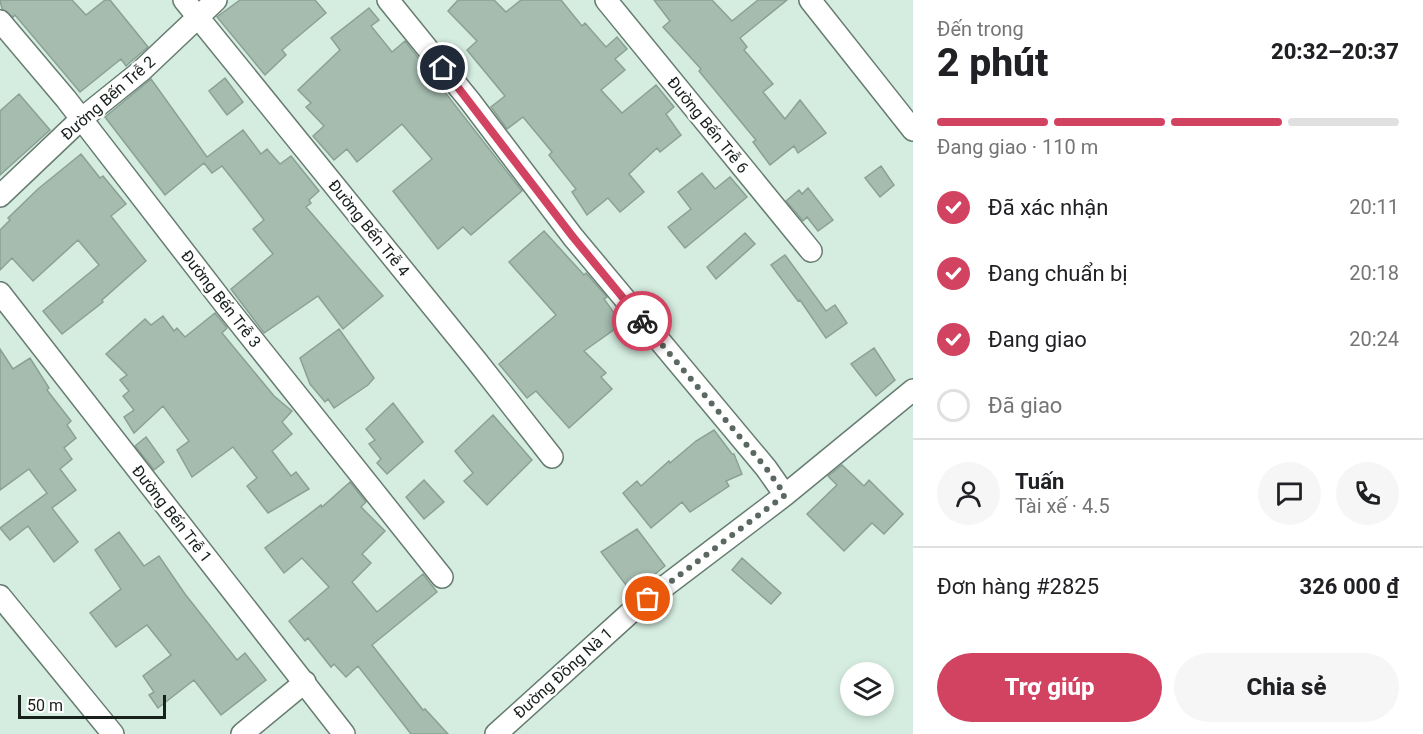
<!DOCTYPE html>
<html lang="vi">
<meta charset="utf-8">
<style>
body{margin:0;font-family:Roboto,sans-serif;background:#f6f6f6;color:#202124;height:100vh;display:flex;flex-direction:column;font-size:22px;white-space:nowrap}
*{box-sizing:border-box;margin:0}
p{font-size:20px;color:#757577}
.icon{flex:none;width:33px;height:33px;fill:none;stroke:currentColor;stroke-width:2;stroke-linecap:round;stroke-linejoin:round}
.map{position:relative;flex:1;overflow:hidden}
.drawer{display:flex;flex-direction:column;background:#fff;width:510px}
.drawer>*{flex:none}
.tools{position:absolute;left:840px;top:662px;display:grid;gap:12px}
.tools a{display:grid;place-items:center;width:54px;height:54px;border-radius:50%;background:#fff;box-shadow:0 3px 9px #0003;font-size:30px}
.scale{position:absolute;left:18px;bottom:15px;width:148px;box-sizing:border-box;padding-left:6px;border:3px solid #17201b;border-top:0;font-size:16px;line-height:21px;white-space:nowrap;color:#17201b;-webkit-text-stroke:4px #fff;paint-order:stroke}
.pin{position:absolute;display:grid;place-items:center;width:51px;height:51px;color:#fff;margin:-26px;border:3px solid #fff;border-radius:50%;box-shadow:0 2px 6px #0007}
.courier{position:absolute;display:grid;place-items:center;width:60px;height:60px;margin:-30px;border:4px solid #d24261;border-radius:50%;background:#fff;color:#222;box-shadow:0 2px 8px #0007}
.summary em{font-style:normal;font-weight:800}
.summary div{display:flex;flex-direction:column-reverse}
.summary{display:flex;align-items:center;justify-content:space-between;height:102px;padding:0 24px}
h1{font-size:39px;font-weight:800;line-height:45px}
.bar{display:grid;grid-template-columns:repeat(4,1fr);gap:9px 6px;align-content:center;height:72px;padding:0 24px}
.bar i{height:8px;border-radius:4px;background:#e0e0e0}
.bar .current{background:#d24261}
.bar p{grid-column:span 4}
.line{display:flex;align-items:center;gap:15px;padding:0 24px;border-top:2px solid #e0e0e0}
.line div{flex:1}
.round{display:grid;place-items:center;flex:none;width:63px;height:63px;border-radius:32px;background:#f6f6f6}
ol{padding:0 24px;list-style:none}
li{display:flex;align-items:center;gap:18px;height:66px}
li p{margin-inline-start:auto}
li .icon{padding:6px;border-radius:50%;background:#d24261;color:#fff;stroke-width:4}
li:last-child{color:#757577}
li i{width:33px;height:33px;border:3px solid #e0e0e0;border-radius:50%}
.cta{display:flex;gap:12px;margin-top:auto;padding:12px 24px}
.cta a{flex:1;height:69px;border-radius:36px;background:#d24261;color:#fff;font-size:24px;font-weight:800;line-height:69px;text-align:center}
.cta a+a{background:#f6f6f6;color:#202124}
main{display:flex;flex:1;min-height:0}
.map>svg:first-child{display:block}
.building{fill:#a5bcaf;stroke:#8aa194;stroke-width:1.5}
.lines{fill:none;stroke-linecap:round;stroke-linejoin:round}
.minor-casing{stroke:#677c71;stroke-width:24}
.minor{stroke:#fff;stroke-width:21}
.done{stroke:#5a6860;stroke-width:6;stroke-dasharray:0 10.8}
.route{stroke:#d24261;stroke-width:8}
.labels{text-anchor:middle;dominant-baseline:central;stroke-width:5;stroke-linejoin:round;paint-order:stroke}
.street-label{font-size:16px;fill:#17201b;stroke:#fff}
</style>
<main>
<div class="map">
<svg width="913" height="734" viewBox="0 0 913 734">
<rect width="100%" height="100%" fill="#d5ede0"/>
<!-- building -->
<path class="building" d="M 0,0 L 72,0 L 86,15 L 105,0 L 110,0 L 148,47 L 126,66 L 121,59 L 80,92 L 15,15 L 13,17 L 2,9 Z
M 240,0 L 315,0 L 326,13 L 282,50 L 286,55 L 265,75 L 217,17 Z
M 458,0 L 494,0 L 506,12 L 521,0 L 561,0 L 582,26 L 585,23 L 606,47 L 617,37 L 627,49 L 615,59 L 625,70 L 601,90 L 622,113 L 656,85 L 674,107 L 666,114 L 681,135 L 660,152 L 657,148 L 629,174 L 644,192 L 620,212 L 608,198 L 587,215 L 572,192 L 576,189 L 549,155 L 552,152 L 523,117 L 507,129 L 491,107 L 505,96 L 467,50 L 477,41 L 448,11 Z
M 654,0 L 712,0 L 732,21 L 758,0 L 787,0 L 740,38 L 747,47 L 744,50 L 773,84 L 763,92 L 785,119 L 800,100 L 826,133 L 798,153 L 794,146 L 770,165 L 753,142 L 756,140 L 699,71 L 701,69 L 663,27 L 670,21 Z
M 369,8 L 379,20 L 371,26 L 392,52 L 405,41 L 522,191 L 471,235 L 463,227 L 438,249 L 393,191 L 432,159 L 402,124 L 357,162 L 347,149 L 334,160 L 313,136 L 324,126 L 306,107 L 311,103 L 298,90 L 340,50 L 331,38 Z
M 225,78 L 243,102 L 227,115 L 209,91 Z
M 151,79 L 207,157 L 243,130 L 261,154 L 267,149 L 280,164 L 291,156 L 319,191 L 309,200 L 311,203 L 306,207 L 383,296 L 343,329 L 318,296 L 264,333 L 231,289 L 273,254 L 253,229 L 264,220 L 245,195 L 222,166 L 212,173 L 204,163 L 165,195 L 105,117 Z
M 19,94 L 50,130 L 0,175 L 0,111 Z
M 81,154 L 100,178 L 103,176 L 126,204 L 111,216 L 146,261 L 102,300 L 103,302 L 62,334 L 43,311 L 99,265 L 78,240 L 33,281 L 12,258 L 0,270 L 0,230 L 10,220 L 8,218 L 38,189 Z
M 881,166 L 894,185 L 880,197 L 865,178 Z
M 702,173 L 715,189 L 730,177 L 747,197 L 685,248 L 668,227 L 691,209 L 678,192 Z
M 808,188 L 833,220 L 818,231 L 807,217 L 803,221 L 786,201 L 799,190 L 802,194 Z
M 544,231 L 584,275 L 586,273 L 607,297 L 604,299 L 622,324 L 584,351 L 606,373 L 601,377 L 612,389 L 569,428 L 536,391 L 527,398 L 499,364 L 556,315 L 509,262 Z
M 745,233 L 755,244 L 716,279 L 707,267 Z
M 785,255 L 826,311 L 835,305 L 847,323 L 826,338 L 800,300 L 798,301 L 771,265 Z
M 215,313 L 227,328 L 222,333 L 274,396 L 292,411 L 282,422 L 292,434 L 272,451 L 291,476 L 296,472 L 309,489 L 268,513 L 247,486 L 257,478 L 233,447 L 192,477 L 177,450 L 189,441 L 163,406 L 134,433 L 124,417 L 134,410 L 123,396 L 129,391 L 120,380 L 127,375 L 106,354 L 145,319 L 151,325 L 163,316 L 174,331 L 177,328 L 185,337 Z
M 339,329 L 374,378 L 368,385 L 334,408 L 328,399 L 325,402 L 310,384 L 300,358 Z
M 874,348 L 895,380 L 876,396 L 851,364 Z
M 0,349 L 13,369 L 30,358 L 49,388 L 47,390 L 71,421 L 67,425 L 76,438 L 64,448 L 72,459 L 60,469 L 76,490 L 52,508 L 78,542 L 54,562 L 28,526 L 10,540 L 0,528 L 47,493 L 29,469 L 0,490 Z
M 393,403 L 423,442 L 387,474 L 377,463 L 381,459 L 369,444 L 375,440 L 366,429 Z
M 493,415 L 532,460 L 487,505 L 464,481 L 473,473 L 455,451 Z
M 714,430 L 732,454 L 734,454 L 742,474 L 726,481 L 729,486 L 690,512 L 682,502 L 651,528 L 623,493 L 637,481 L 641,486 L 669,461 L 670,463 L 696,441 Z
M 146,437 L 164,462 L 154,470 L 135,446 Z
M 842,465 L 864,486 L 869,480 L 903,514 L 884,534 L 872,523 L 844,551 L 807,514 L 837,485 L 828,476 Z
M 424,480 L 444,502 L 424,519 L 406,497 Z
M 350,482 L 366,502 L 361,507 L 385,531 L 362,554 L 371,563 L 352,582 L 377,612 L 423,574 L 437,592 L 372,645 L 423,710 L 425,709 L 448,734 L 411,734 L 358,666 L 346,677 L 334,664 L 331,667 L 308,638 L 305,641 L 289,621 L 329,587 L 302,558 L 284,573 L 265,548 L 321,505 L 322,507 Z
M 637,529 L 665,566 L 632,593 L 601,552 Z
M 119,532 L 144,566 L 159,556 L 185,594 L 237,660 L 245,653 L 266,680 L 221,715 L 194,680 L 158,708 L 149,695 L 154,692 L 143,676 L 171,655 L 147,625 L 116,647 L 90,613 L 121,589 L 95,550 Z
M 742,558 L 781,593 L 771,604 L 732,570 Z"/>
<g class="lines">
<defs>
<path id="minor" d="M 184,0 L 476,360 L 552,457
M 388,0 L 470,101 L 573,237 L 766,468 L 785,495
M 606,0 L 811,251
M 810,0 L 913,130
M 0,21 L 66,99 L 226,306 L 442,577
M 0,196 L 80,120 L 141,71 L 216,0
M 0,293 L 344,734
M 0,596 L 113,734
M 242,734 L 305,682
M 496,734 L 631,612 L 785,495 L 913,390"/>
</defs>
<!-- minor casing -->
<use href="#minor" class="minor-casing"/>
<!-- minor -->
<use href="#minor" class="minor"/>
</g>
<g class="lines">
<!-- done -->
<path class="done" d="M 642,321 L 766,468 L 785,495 L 648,599"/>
<!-- route -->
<path class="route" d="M 443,68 L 573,237 L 642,321"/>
</g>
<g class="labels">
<!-- street labels -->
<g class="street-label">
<text transform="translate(108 98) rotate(-41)">Đường Bến Trễ 2</text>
<text transform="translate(708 125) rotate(51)">Đường Bến Trễ 6</text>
<text transform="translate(369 228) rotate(51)">Đường Bến Trễ 4</text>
<text transform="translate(221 299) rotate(52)">Đường Bến Trễ 3</text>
<text transform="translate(172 514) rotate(52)">Đường Bến Trễ 1</text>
<text transform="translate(563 673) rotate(-42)">Đường Đồng Nà 1</text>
</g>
</g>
</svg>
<div class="tools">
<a><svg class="icon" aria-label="layers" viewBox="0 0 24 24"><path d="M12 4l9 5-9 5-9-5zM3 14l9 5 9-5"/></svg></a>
</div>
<div class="scale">50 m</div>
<div class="pin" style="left:648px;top:599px;background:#ea580c"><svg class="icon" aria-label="bag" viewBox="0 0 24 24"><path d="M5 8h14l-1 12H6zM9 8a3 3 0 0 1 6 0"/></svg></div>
<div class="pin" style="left:443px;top:68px;background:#1f2937"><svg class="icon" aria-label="home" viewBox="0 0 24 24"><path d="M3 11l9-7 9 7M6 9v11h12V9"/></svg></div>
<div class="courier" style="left:642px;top:321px"><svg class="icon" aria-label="bike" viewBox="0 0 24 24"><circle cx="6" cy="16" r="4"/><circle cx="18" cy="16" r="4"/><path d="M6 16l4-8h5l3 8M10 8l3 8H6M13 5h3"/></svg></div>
</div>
<section class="drawer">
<div class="summary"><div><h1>2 phút</h1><p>Đến trong</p></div><em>20:32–20:37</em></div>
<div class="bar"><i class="current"></i><i class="current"></i><i class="current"></i><i></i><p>Đang giao · 110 m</p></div>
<ol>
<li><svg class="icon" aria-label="check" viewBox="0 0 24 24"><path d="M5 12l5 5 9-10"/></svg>Đã xác nhận<p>20:11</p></li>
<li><svg class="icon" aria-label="check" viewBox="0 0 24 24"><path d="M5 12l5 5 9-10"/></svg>Đang chuẩn bị<p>20:18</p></li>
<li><svg class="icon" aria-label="check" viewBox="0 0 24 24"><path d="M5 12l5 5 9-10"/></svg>Đang giao<p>20:24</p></li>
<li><i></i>Đã giao</li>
</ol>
<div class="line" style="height:108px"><a class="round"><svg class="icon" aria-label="person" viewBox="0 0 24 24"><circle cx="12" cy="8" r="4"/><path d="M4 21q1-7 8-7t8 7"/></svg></a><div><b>Tuấn</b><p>Tài xế · 4.5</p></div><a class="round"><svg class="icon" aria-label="chat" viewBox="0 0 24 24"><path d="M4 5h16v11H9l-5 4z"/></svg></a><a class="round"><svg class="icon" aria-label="phone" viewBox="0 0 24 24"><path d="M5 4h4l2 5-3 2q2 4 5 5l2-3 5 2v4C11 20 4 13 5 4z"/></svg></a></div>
<div class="line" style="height:78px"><div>Đơn hàng #2825</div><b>326 000 ₫</b></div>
<div class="cta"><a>Trợ giúp</a><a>Chia sẻ</a></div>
</section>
</main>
